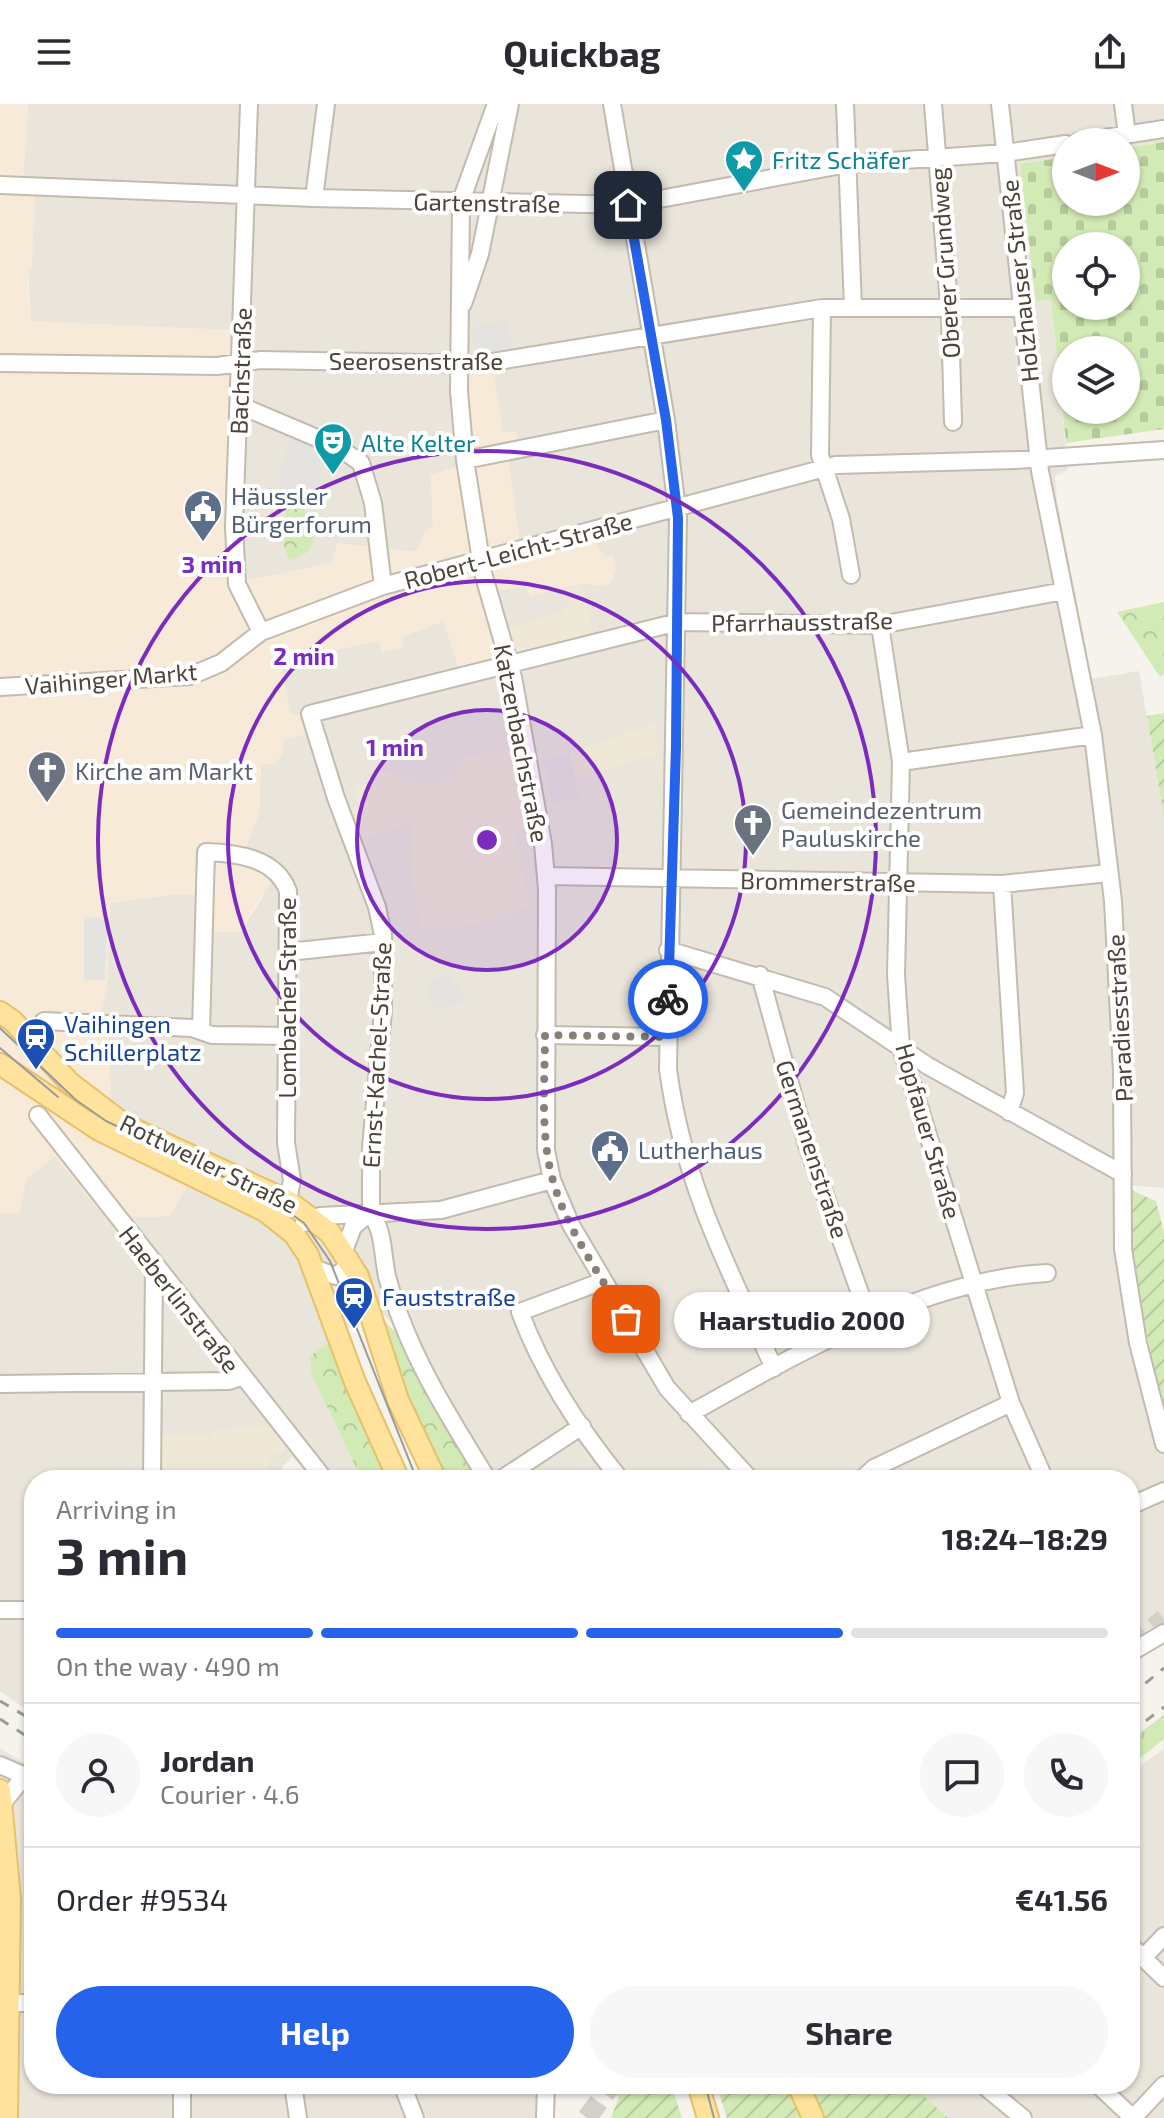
<!DOCTYPE html>
<meta charset="utf-8">
<style>
body{margin:0;font-family:"Exo 2",sans-serif;background:#f7f7f7;color:#2b2b33;height:100vh;display:flex;flex-direction:column;font-size:30px;white-space:nowrap}
*{box-sizing:border-box;margin:0}
p{font-size:26px;color:#7c7c81}
.icon{flex:none;width:44px;height:44px;fill:none;stroke:currentColor;stroke-width:2;stroke-linecap:round;stroke-linejoin:round}
.map{position:relative;flex:1;overflow:hidden}
.sheet{position:absolute;left:24px;top:1366px;width:1116px;height:624px;display:flex;flex-direction:column;background:#fff;border-radius:32px;box-shadow:0 2px 6px #0004}
.sheet>*{flex:none}
.needle{width:52px;rotate:90deg}
.buttons{position:absolute;left:1052px;top:24px;display:grid;gap:16px}
.buttons a{display:grid;place-items:center;width:88px;height:88px;border-radius:50%;background:#fff;box-shadow:0 2px 6px #0004;font-size:40px}
.pin{position:absolute;display:grid;place-items:center;width:68px;height:68px;color:#fff;margin:-34px;border-radius:16px;box-shadow:0 4px 12px #0006}
.courier{position:absolute;display:grid;place-items:center;width:80px;height:80px;margin:-40px;border:6px solid #2563eb;border-radius:50%;background:#fff;color:#222;box-shadow:0 2px 10px #0007}
.bubble{position:absolute;height:56px;border-radius:28px;background:#fff;box-shadow:0 2px 6px #0004;font-size:26px;font-weight:700;line-height:56px;text-align:center}
.overview em{font-style:normal;font-weight:700}
.overview div{display:flex;flex-direction:column-reverse}
.overview{display:flex;align-items:center;justify-content:space-between;height:136px;padding:0 32px}
h1{font-size:52px;font-weight:700;line-height:60px}
.bar{display:grid;grid-template-columns:repeat(4,1fr);gap:12px 8px;align-content:center;height:96px;padding:0 32px}
.bar i{height:10px;border-radius:6px;background:#e1e1e2}
.bar .on{background:#2563eb}
.bar p{grid-column:span 4}
.line{display:flex;align-items:center;gap:20px;padding:0 32px;border-top:2px solid #e1e1e2}
.line div{flex:1}
.round{display:grid;place-items:center;flex:none;width:84px;height:84px;border-radius:42px;background:#f7f7f7}
.primary-button{display:flex;gap:16px;margin-top:auto;padding:16px 32px}
.primary-button a{flex:1;height:92px;border-radius:48px;background:#2563eb;color:#fff;font-size:32px;font-weight:700;line-height:92px;text-align:center}
.primary-button a+a{background:#f7f7f7;color:#2b2b33}
header{display:flex;justify-content:space-between;align-items:center;height:104px;padding:0 32px;background:#fff;font-size:36px;font-weight:700}
.map>svg:first-child{display:block}
.residential{fill:#eae5da}
.commercial{fill:#f7ead8}
.education{fill:#efe8d6}
.grass{fill:url(#grass-tufts)}
.forest{fill:url(#forest-crowns)}
.cemetery{fill:url(#cemetery-stones);fill-rule:evenodd}
.garden{fill:url(#garden-furrows)}
.parking{fill:#e5e3e0}
.lines{fill:none;stroke-linecap:round;stroke-linejoin:round}
.major-tunnel{stroke:#d4d0c8;stroke-width:20;stroke-dasharray:20 10;stroke-linecap:butt}
.minor-casing{stroke:#c2bbae;stroke-width:20}
.major-casing{stroke:#e6c16a;stroke-width:24}
.minor{stroke:#fff;stroke-width:16}
.major{stroke:#ffe39c;stroke-width:20}
.tram{stroke:#9a9a9a;stroke-width:2}
.rail{stroke:#9a9a9a;stroke-width:3;stroke-dasharray:10 10;stroke-linecap:butt}
.done{stroke:#878178;stroke-width:8;stroke-dasharray:0 14.4}
.route{stroke:#2563eb;stroke-width:10}
.ring{fill:none;stroke:#7b2cbf;stroke-width:4}
.labels{text-anchor:middle;dominant-baseline:central;stroke-width:8;stroke-linejoin:round;paint-order:stroke}
.culture-label{font-size:24px;fill:#0d838f;stroke:#fff;text-anchor:start}
.street-label{font-size:24px;fill:#4b4439;stroke:#fff}
.service-label{font-size:24px;fill:#4e5e75;stroke:#fff;text-anchor:start}
.worship-label{font-size:24px;fill:#5b616d;stroke:#fff;text-anchor:start}
.transit-label{font-size:24px;fill:#164399;stroke:#fff;text-anchor:start}
.centre{fill:#7b2cbf;stroke:#fff;stroke-width:4}
.ring-label{font-size:24px;text-anchor:middle;font-weight:bold;fill:#7b2cbf;stroke:#fff;stroke-width:8;stroke-linejoin:round;paint-order:stroke}
</style>
<header><svg class="icon" aria-label="menu" viewBox="0 0 24 24"><path d="M4 6h16M4 12h16M4 18h16"/></svg>Quickbag<svg class="icon" aria-label="share" viewBox="0 0 24 24"><path d="M12 15V3M7 8l5-5 5 5M5 13v7h14v-7"/></svg></header>
<div class="map">
<svg width="1164" height="2014" viewBox="0 0 1164 2014">
<defs>
<pattern id="grass-tufts" width="24" height="20" patternUnits="userSpaceOnUse" patternTransform="scale(2)"><rect width="24" height="20" fill="#d2eab5"/><path d="M3 7l-1-3M5 7V3M7 7l1-3M15 17l-1-3M17 17v-4M19 17l1-3" fill="none" stroke="#b6ca9c"/></pattern>
<pattern id="forest-crowns" width="20" height="18" patternUnits="userSpaceOnUse" patternTransform="scale(2)"><rect width="20" height="18" fill="#d2eab5"/><path d="M2 6a3 3 0 1 1 6 0M12 15a3 3 0 1 1 6 0" fill="none" stroke="#b6ca9c"/></pattern>
<pattern id="cemetery-stones" width="16" height="16" patternUnits="userSpaceOnUse" patternTransform="scale(2)"><rect width="16" height="16" fill="#d2eab5"/><path d="M2 7V4a2 2 0 0 1 4 0v3zM10 15v-3a2 2 0 0 1 4 0v3z" fill="#b6ca9c"/></pattern>
<pattern id="garden-furrows" width="10" height="10" patternUnits="userSpaceOnUse" patternTransform="scale(2)"><rect width="10" height="10" fill="#d2eab5"/><path d="M-1 1l2-2M0 10L10 0M9 11l2-2" fill="none" stroke="#b6ca9c"/></pattern>
</defs>
<rect width="100%" height="100%" fill="#f6f3ec"/>
<!-- residential -->
<path class="residential" d="M 28,0 L 1164,0 L 1164,38 L 1126,44 L 1126,38 L 1066,38 L 1066,53 L 1020,60 L 1036,197 L 1051,196 L 1068,366 L 1055,372 L 1057,396 L 1092,575 L 1139,567 L 1164,714 L 1164,1084 L 1124,1081 L 1124,1146 L 1164,1325 L 1164,1534 L 1130,1555 L 1130,1376 L 492,1376 L 419,1247 L 383,1210 L 362,1215 L 310,1252 L 311,1269 L 362,1376 L 312,1376 L 292,1352 L 273,1376 L 34,1376 L 34,1611 L 0,1587 L 0,1109 L 19,1109 L 26,1075 L 55,1052 L 98,1105 L 130,1113 L 170,1112 L 188,1079 L 131,1054 L 112,1008 L 108,932 L 101,909 L 107,877 L 110,799 L 175,790 L 205,791 L 203,828 L 240,828 L 264,791 L 246,743 L 259,709 L 261,661 L 284,636 L 290,611 L 281,557 L 379,537 L 382,548 L 404,543 L 401,533 L 444,517 L 459,566 L 495,487 L 526,482 L 530,492 L 583,479 L 598,482 L 611,479 L 605,453 L 521,449 L 508,355 L 516,327 L 503,329 L 461,362 L 431,371 L 433,422 L 425,428 L 416,448 L 337,439 L 333,459 L 235,479 L 31,217 L 23,78 Z
M 0,1644 L 34,1665 L 34,1980 L 541,1980 L 540,2014 L 0,2014 Z
M 1164,1645 L 1164,2014 L 948,2014 L 911,1980 L 1130,1980 L 1130,1669 Z"/>
<!-- commercial -->
<path class="commercial" d="M 0,0 L 28,0 L 23,78 L 35,90 L 32,163 L 28,165 L 28,181 L 31,217 L 235,226 L 235,479 L 333,459 L 337,439 L 416,448 L 425,428 L 433,422 L 431,371 L 461,361 L 454,269 L 493,267 L 503,328 L 516,327 L 519,342 L 508,355 L 521,449 L 592,433 L 605,453 L 613,452 L 616,465 L 611,479 L 598,482 L 583,479 L 530,492 L 525,482 L 496,487 L 512,554 L 459,566 L 444,517 L 402,533 L 404,543 L 382,548 L 378,537 L 281,557 L 290,610 L 309,612 L 313,628 L 284,636 L 282,652 L 274,659 L 261,661 L 259,709 L 246,742 L 272,775 L 239,828 L 203,828 L 204,791 L 175,790 L 110,799 L 107,877 L 101,909 L 108,932 L 112,1008 L 131,1054 L 188,1080 L 170,1112 L 130,1113 L 98,1105 L 55,1052 L 26,1075 L 19,1110 L 0,1109 Z"/>
<!-- education -->
<path class="education" d="M 582,481 L 593,528 L 515,551 L 507,524 L 564,508 L 563,502 L 570,501 L 566,485 Z
M 656,619 L 657,650 L 577,675 L 569,649 Z
M 509,645 L 523,720 L 521,726 L 514,727 L 530,804 L 506,808 L 507,813 L 447,825 L 445,820 L 422,825 L 410,762 L 411,718 L 361,735 L 352,713 L 352,704 L 358,702 L 353,682 L 372,681 L 378,666 L 412,675 L 412,679 L 456,678 L 455,656 Z
M 272,1322 L 290,1346 L 268,1353 L 268,1376 L 161,1376 L 161,1331 L 212,1332 L 212,1326 Z"/>
<!-- grass -->
<path class="grass" d="M 1164,1611 L 1164,1635 L 1130,1662 L 1130,1636 Z"/>
<!-- forest -->
<path class="forest" d="M 286,394 L 305,394 L 305,418 L 313,423 C 315,445 310,450 289,456 L 284,442 Z
M 1164,498 L 1164,570 L 1160,573 L 1117,508 Z
M 382,1215 L 405,1237 L 484,1376 L 450,1376 L 412,1309 Z
M 331,1237 L 390,1376 L 362,1376 L 311,1269 L 310,1252 Z"/>
<!-- cemetery -->
<path class="cemetery" d="M 1164,38 L 1164,325 L 1066,339 L 1051,196 L 1036,197 L 1020,60 L 1066,53 L 1066,98 L 1126,98 L 1126,44 ZM 1066,142 L 1126,142 L 1126,202 L 1066,202 ZM 1066,246 L 1126,246 L 1126,306 L 1066,306 Z"/>
<!-- garden -->
<path class="garden" d="M 1164,609 L 1164,714 L 1147,612 Z
M 1131,1086 L 1156,1097 L 1164,1129 L 1164,1308 L 1130,1155 Z
M 604,1980 L 671,1980 L 682,2014 L 611,2014 L 619,1993 Z
M 716,1980 L 789,1980 L 798,2000 L 836,1980 L 911,1980 L 948,2014 L 727,2014 Z"/>
<!-- parking -->
<path class="parking" d="M 508,217 L 512,247 L 477,249 L 473,244 L 473,222 Z
M 293,329 L 324,343 L 319,389 L 279,386 L 280,363 Z
M 569,649 L 578,678 L 573,681 L 581,694 L 552,701 L 545,656 Z
M 84,813 L 108,815 L 105,876 L 84,876 Z
M 452,871 L 455,881 L 460,880 L 465,897 L 434,907 L 425,879 Z"/>
<g class="lines">
<!-- major-tunnel -->
<path class="major-tunnel" d="M 1130,1542 L 1164,1515
M 587,2014 L 612,1980"/>
<defs>
<path id="minor" d="M 249,0 L 234,423 L 237,480 L 261,528
M 496,0 L 461,97 L 459,287 L 465,356 L 483,469 L 513,573 L 543,740 L 547,785 L 546,1046 L 552,1076 L 571,1121 L 667,1284 L 751,1376
M 612,0 L 666,316 L 678,414 L 668,965 C 683,1078 727,1162 774,1264
M 845,0 L 853,203
M 933,0 L 950,213 L 953,318
M 1000,0 L 1040,367 L 1093,631 L 1113,797 L 1122,968 L 1123,1145 L 1138,1239 L 1164,1340
M 1123,0 L 1127,31
M 1078,38 L 1164,25
M 0,81 L 314,94 L 628,101 L 847,60 L 1005,49 L 1066,40
M 314,94 L 326,0
M 463,200 L 480,150 L 510,0
M 822,204 L 820,351 L 841,415 L 851,471
M 0,259 L 217,262 L 261,256 L 480,260 L 822,204 L 1020,204
M 239,301 L 338,343 L 361,359 L 373,399 L 383,482
M 465,356 L 666,316
M 880,521 L 901,658 L 896,871 L 901,944 L 1011,1299 L 1045,1376
M 0,583 L 190,572 L 221,559 L 261,528 L 383,482 L 836,361 L 1015,356 L 1164,346
M 901,658 L 1093,631
M 546,772 L 1002,780 L 1109,769
M 1002,780 L 1015,989 L 1009,1008
M 668,846 L 825,893 L 928,962 L 1123,1070
M 288,848 L 383,838
M 760,871 L 807,1041 L 870,1217
M 44,917 L 192,924 L 212,931 L 288,932
M 201,927 L 206,748 C 237,749 276,754 288,787 L 286,1039 L 292,1076 L 288,1097
M 545,931 L 668,933
M 38,1011 L 325,1376
M 371,1111 L 371,1044 L 383,907 L 383,831 L 377,803 L 336,694 L 310,610 L 678,518 L 880,521 L 1064,487
M 371,1111 C 385,1127 382,1155 388,1176 C 408,1249 448,1311 488,1376
M 304,1119 L 320,1112 L 441,1106 L 552,1076
M 344,1147 L 353,1123 L 367,1111
M 313,1164 L 336,1172 L 346,1164 L 349,1154
M 603,1177 L 520,1208 C 542,1267 581,1327 621,1376
M 0,1280 L 229,1277 L 241,1273
M 689,1310 C 796,1251 923,1175 1047,1169
M 152,1376 L 154,1162
M 500,1376 L 582,1322
M 861,1376 L 874,1364 L 1011,1299
M 1130,1402 L 1164,1387
M 0,1506 L 34,1506
M 1130,1549 L 1164,1529
M 0,1661 L 34,1676
M 2,1700 L 18,1680 L 30,1674
M 1130,1841 L 1164,1874
M 1143,1854 L 1164,1832
M 10,1899 L 34,1899
M 293,1980 L 298,2014
M 402,1980 L 415,2014
M 982,1980 L 1023,2014
M 1097,1980 L 1133,2014
M 182,2014 L 182,1980
M 545,2014 L 546,1980
M 1133,2014 L 1164,1981"/>
<path id="major" d="M 0,908 L 13,917 L 70,979 L 125,1021 L 288,1097 L 330,1129 L 358,1172 L 398,1296 L 436,1376
M 0,960 L 99,1026 L 265,1107 L 294,1130 L 308,1151 L 355,1278 L 399,1376
M 0,1686 L 10,1795 L 7,2014
M 698,1980 L 708,2014
M 798,1980 L 813,2014"/>
</defs>
<!-- minor casing -->
<use href="#minor" class="minor-casing"/>
<!-- major casing -->
<use href="#major" class="major-casing"/>
<!-- minor -->
<use href="#minor" class="minor"/>
<!-- major -->
<use href="#major" class="major"/>
<!-- tram -->
<path class="tram" d="M 0,924 L 76,996 L 106,1017 L 270,1095 L 304,1119 L 330,1157 L 417,1376
M 0,944 L 58,993
M 705,1980 L 714,2014"/>
<!-- rail -->
<path class="rail" d="M 1130,1592 L 1164,1564
M 0,1597 L 34,1617
M 0,1615 L 34,1637
M 1130,1629 L 1164,1603"/>
</g>
<g class="lines">
<!-- done -->
<path class="done" d="M 626,1215 C 600,1170 565,1124 552,1073 C 540,1028 545,977 545,931 L 668,933 L 668,895"/>
<!-- route -->
<path class="route" d="M 628,101 L 666,316 L 678,414 L 676,643 L 668,895"/>
</g>
<!-- distance rings -->
<circle cx="487" cy="736" r="130" fill="#7b2cbf" fill-opacity=".12"/>
<g class="ring">
<circle cx="487" cy="736" r="130"/>
<circle cx="487" cy="736" r="259"/>
<circle cx="487" cy="736" r="389"/>
</g>
<!-- icons -->
<defs>
<symbol id="sight-pin" viewBox="-11 -11 22 30"><path d="M0 17L-7.5 6A9.5 9.5 0 1 1 7.5 6Z" fill="#0f9aa8" stroke="#fff"/><path d="M0-6L1.8-2.2L6-1.7L2.9 1.2L3.7 5.4L0 3.3L-3.7 5.4L-2.9 1.2L-6-1.7L-1.8-2.2Z" fill="#fff"/></symbol>
<symbol id="theatre-pin" viewBox="-11 -11 22 30"><path d="M0 17L-7.5 6A9.5 9.5 0 1 1 7.5 6Z" fill="#0f9aa8" stroke="#fff"/><path d="M-5-5.5Q0-4 5-5.5V0Q5 5 0 6Q-5 5-5 0ZM-3.3-2.5H-1v1.5H-3.3ZM1-2.5H3.3v1.5H1ZM-2.8 1Q0 5.5 2.8 1Z" fill="#fff"/></symbol>
<symbol id="civic-pin" viewBox="-11 -11 22 30"><path d="M0 17L-7.5 6A9.5 9.5 0 1 1 7.5 6Z" fill="#5c6f8a" stroke="#fff"/><path d="M-.6-6.5H3V-4.5H.6V-3L4-1V1h2V6H-6V1h2V-1L-.6-3ZM-1.2 2.5V6h2.4V2.5Z" fill="#fff"/></symbol>
<symbol id="church-pin" viewBox="-11 -11 22 30"><path d="M0 17L-7.5 6A9.5 9.5 0 1 1 7.5 6Z" fill="#6b7280" stroke="#fff"/><path d="M-1.2-6h2.4v3.5h3.3v2.4h-3.3V6h-2.4V-.1h-3.3v-2.4h3.3Z" fill="#fff"/></symbol>
<symbol id="station-pin" viewBox="-11 -11 22 30"><path d="M0 17L-7.5 6A9.5 9.5 0 1 1 7.5 6Z" fill="#1a4fb4" stroke="#fff"/><path d="M-3-6H3Q5-6 5-4V2Q5 4 3 4L4.5 6H3L1.5 4h-3L-3 6H-4.5L-3 4Q-5 4-5 2V-4Q-5-6-3-6ZM-3.5-4v3h7v-3ZM-3.5 1v1.5H-2V1ZM2 1v1.5H3.5V1Z" fill="#fff"/></symbol>
</defs>
<g fill-rule="evenodd">
<use href="#sight-pin" x="722" y="33" width="44" height="60"/>
<use href="#theatre-pin" x="311" y="316" width="44" height="60"/>
<use href="#civic-pin" x="181" y="383" width="44" height="60"/>
<use href="#church-pin" x="25" y="644" width="44" height="60"/>
<use href="#church-pin" x="731" y="697" width="44" height="60"/>
<use href="#station-pin" x="14" y="911" width="44" height="60"/>
<use href="#civic-pin" x="588" y="1023" width="44" height="60"/>
<use href="#station-pin" x="332" y="1170" width="44" height="60"/>
</g>
<g class="labels">
<!-- culture labels -->
<g class="culture-label">
<text x="772" y="55">Fritz Schäfer</text>
<text x="361" y="338">Alte Kelter</text>
</g>
<!-- street labels -->
<g class="street-label">
<text transform="translate(487 98) rotate(1)">Gartenstraße</text>
<text transform="translate(944 159) rotate(-94)">Oberer Grundweg</text>
<text transform="translate(1019 177) rotate(-96)">Holzhauser Straße</text>
<text x="416" y="256">Seerosenstraße</text>
<text transform="translate(240 267) rotate(-88)">Bachstraße</text>
<text transform="translate(518 446) rotate(-15)">Robert-Leicht-Straße</text>
<text transform="translate(802 517) rotate(-1)">Pfarrhausstraße</text>
<text transform="translate(111 574) rotate(-5)">Vaihinger Markt</text>
<text transform="translate(522 639) rotate(79)">Katzenbachstraße</text>
<text transform="translate(828 777) rotate(1)">Brommerstraße</text>
<text transform="translate(286 894) rotate(-90)">Lombacher Straße</text>
<text transform="translate(1119 914) rotate(-93)">Paradiesstraße</text>
<text transform="translate(376 951) rotate(-87)">Ernst-Kachel-Straße</text>
<text transform="translate(929 1027) rotate(74)">Hopfauer Straße</text>
<text transform="translate(813 1045) rotate(72)">Germanenstraße</text>
<text transform="translate(209 1059) rotate(26)">Rottweiler Straße</text>
<text transform="translate(180 1195) rotate(52)">Haeberlinstraße</text>
</g>
<!-- service labels -->
<g class="service-label">
<text x="231" y="391">Häussler<tspan x="231" dy="28">Bürgerforum</tspan></text>
<text x="638" y="1045">Lutherhaus</text>
</g>
<!-- worship labels -->
<g class="worship-label">
<text x="75" y="666">Kirche am Markt</text>
<text x="781" y="705">Gemeindezentrum<tspan x="781" dy="28">Pauluskirche</tspan></text>
</g>
<!-- transit labels -->
<g class="transit-label">
<text x="64" y="919">Vaihingen<tspan x="64" dy="28">Schillerplatz</tspan></text>
<text x="382" y="1192">Fauststraße</text>
</g>
</g>
<circle cx="487" cy="736" r="12" class="centre"/>
<g class="ring-label">
<text x="212" y="469">3 min</text>
<text x="304" y="561">2 min</text>
<text x="395" y="652">1 min</text>
</g>
</svg>
<div class="buttons">
<a><svg class="needle" viewBox="-14 -14 28 28"><path d="M0-13l5 13h-10z" fill="#e53935"/><path d="M0 13l5-13h-10z" fill="#7c7c81"/></svg></a>
<a><svg class="icon" aria-label="locate" viewBox="0 0 24 24"><circle cx="12" cy="12" r="6"/><path d="M12 2v4M12 18v4M2 12h4M18 12h4"/></svg></a>
<a><svg class="icon" aria-label="layers" viewBox="0 0 24 24"><path d="M12 4l9 5-9 5-9-5zM3 14l9 5 9-5"/></svg></a>
</div>
<div class="pin" style="left:626px;top:1215px;background:#ea580c"><svg class="icon" aria-label="bag" viewBox="0 0 24 24"><path d="M5 8h14l-1 12H6zM9 8a3 3 0 0 1 6 0"/></svg></div>
<div class="pin" style="left:628px;top:101px;background:#1f2937"><svg class="icon" aria-label="home" viewBox="0 0 24 24"><path d="M3 11l9-7 9 7M6 9v11h12V9"/></svg></div>
<div class="courier" style="left:668px;top:895px"><svg class="icon" aria-label="bike" viewBox="0 0 24 24"><circle cx="6" cy="16" r="4"/><circle cx="18" cy="16" r="4"/><path d="M6 16l4-8h5l3 8M10 8l3 8H6M13 5h3"/></svg></div>
<div class="bubble" style="left:674px;top:1188px;width:256px">Haarstudio 2000</div>
<section class="sheet">
<div class="overview"><div><h1>3 min</h1><p>Arriving in</p></div><em>18:24–18:29</em></div>
<div class="bar"><i class="on"></i><i class="on"></i><i class="on"></i><i></i><p>On the way · 490 m</p></div>
<div class="line" style="height:144px"><a class="round"><svg class="icon" aria-label="person" viewBox="0 0 24 24"><circle cx="12" cy="8" r="4"/><path d="M4 21q1-7 8-7t8 7"/></svg></a><div><b>Jordan</b><p>Courier · 4.6</p></div><a class="round"><svg class="icon" aria-label="chat" viewBox="0 0 24 24"><path d="M4 5h16v11H9l-5 4z"/></svg></a><a class="round"><svg class="icon" aria-label="phone" viewBox="0 0 24 24"><path d="M5 4h4l2 5-3 2q2 4 5 5l2-3 5 2v4C11 20 4 13 5 4z"/></svg></a></div>
<div class="line" style="height:104px"><div>Order #9534</div><b>€41.56</b></div>
<div class="primary-button"><a>Help</a><a>Share</a></div>
</section>
</div>
